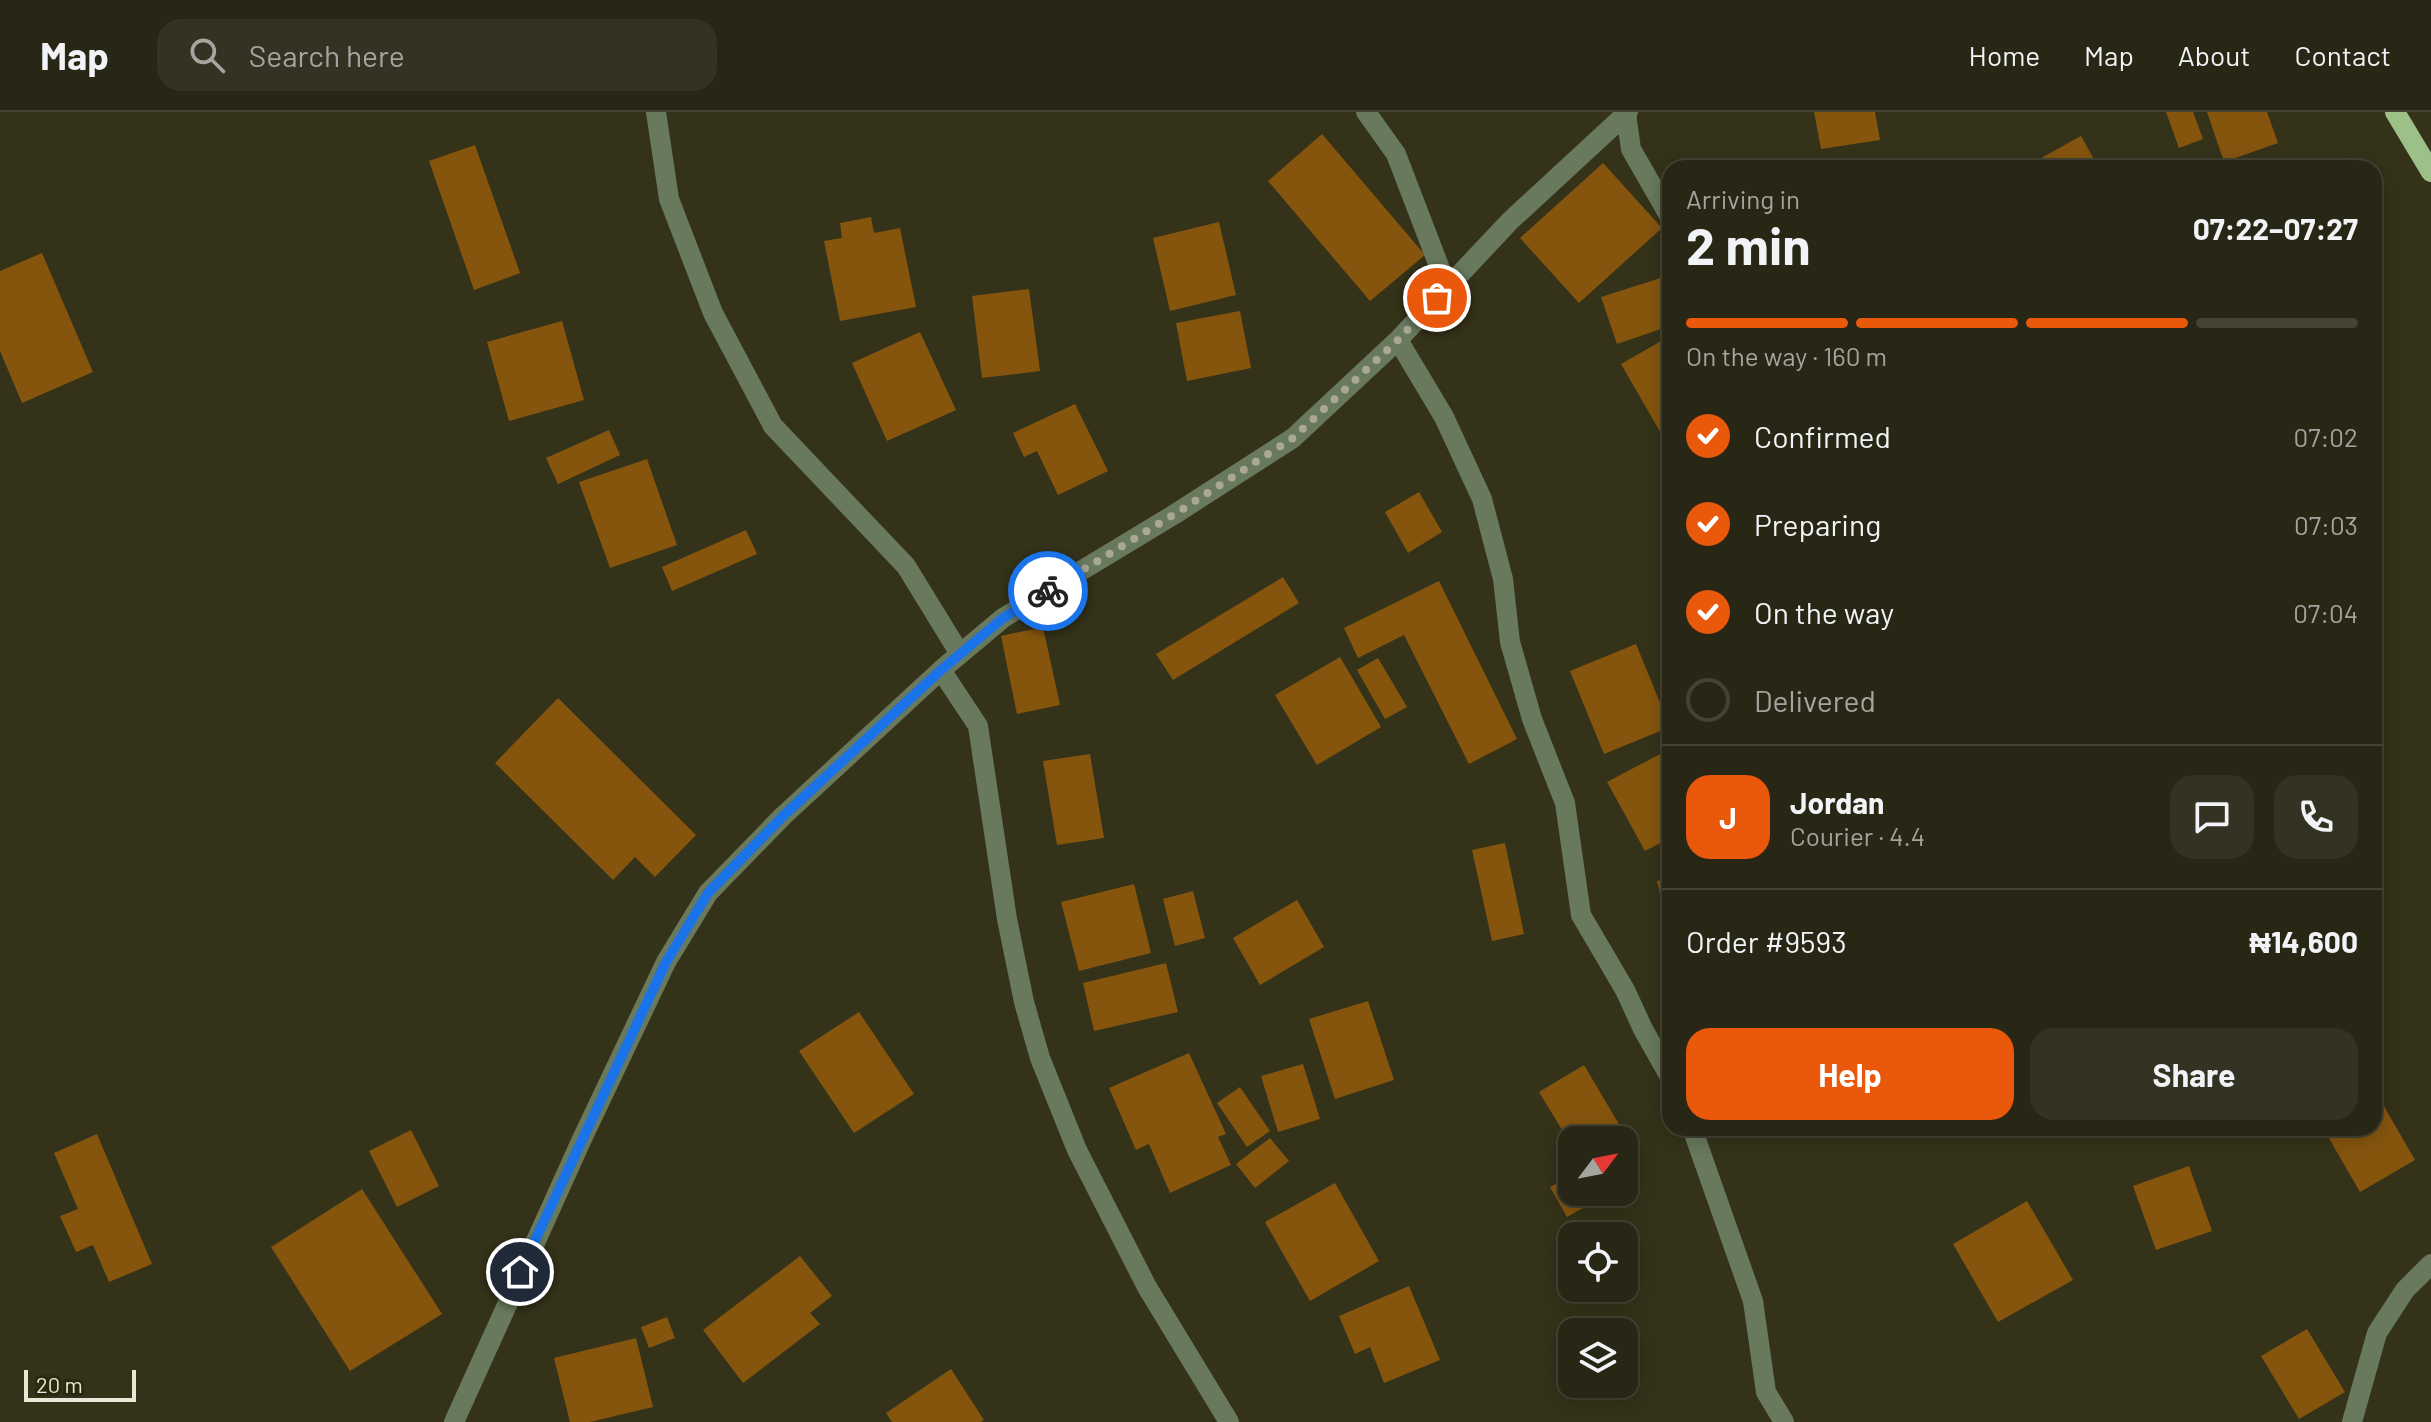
<!DOCTYPE html>
<meta charset="utf-8">
<style>
body{margin:0;font-family:Barlow,sans-serif;background:#343222;color:#f1f3f6;height:100vh;display:flex;flex-direction:column;font-size:30px;white-space:nowrap}
*{box-sizing:border-box;margin:0}
p{font-size:26px;color:#a5a5a0}
.icon{flex:none;width:44px;height:44px;fill:none;stroke:currentColor;stroke-width:2;stroke-linecap:round;stroke-linejoin:round}
.map{position:relative;flex:1;overflow:hidden}
.panel{position:absolute;left:1662px;top:48px;width:720px;height:976px;display:flex;flex-direction:column;background:#282614;border-radius:24px;box-shadow:0 4px 20px #0003,0 0 0 2px #444334}
.panel>*{flex:none}
.needle{width:52px;rotate:58deg}
.buttons{position:absolute;left:1558px;top:1014px;display:grid;gap:16px}
.buttons a{display:grid;place-items:center;width:80px;height:80px;border-radius:16px;background:#282614;box-shadow:0 4px 20px #0003,0 0 0 2px #444334;font-size:40px}
.scale{position:absolute;left:24px;bottom:20px;width:112px;box-sizing:border-box;padding-left:8px;border:4px solid #e8e6d7;border-top:0;font-size:22px;line-height:28px;white-space:nowrap;color:#e8e6d7;-webkit-text-stroke:6px #2b2810;paint-order:stroke}
.pin{position:absolute;display:grid;place-items:center;width:68px;height:68px;color:#fff;margin:-34px;border:4px solid #fff;border-radius:50%;box-shadow:0 2px 8px #0007}
.courier{position:absolute;display:grid;place-items:center;width:80px;height:80px;margin:-40px;border:6px solid #1a73e8;border-radius:50%;background:#fff;color:#222;box-shadow:0 2px 10px #0007}
.head em{font-style:normal;font-weight:700}
.head div{display:flex;flex-direction:column-reverse}
.head{display:flex;align-items:center;justify-content:space-between;height:136px;padding:0 24px}
h1{font-size:52px;font-weight:700;line-height:60px}
.bar{display:grid;grid-template-columns:repeat(4,1fr);gap:12px 8px;align-content:center;height:96px;padding:0 24px}
.bar i{height:10px;border-radius:6px;background:#444334}
.bar .active{background:#ea580c}
.bar p{grid-column:span 4}
.line{display:flex;align-items:center;gap:20px;padding:0 24px;border-top:2px solid #444334}
.line div{flex:1}
.round{display:grid;place-items:center;flex:none;width:84px;height:84px;border-radius:24px;background:#343222}
ol{padding:0 24px;list-style:none}
li{display:flex;align-items:center;gap:24px;height:88px}
li p{margin-inline-start:auto}
li .icon{padding:8px;border-radius:50%;background:#ea580c;color:#fff;stroke-width:4}
li:last-child{color:#a5a5a0}
li i{width:44px;height:44px;border:4px solid #444334;border-radius:50%}
.action{display:flex;gap:16px;margin-top:auto;padding:16px 24px}
.action a{flex:1;height:92px;border-radius:24px;background:#ea580c;color:#fff;font-size:32px;font-weight:700;line-height:92px;text-align:center}
.action a+a{background:#343222;color:#f1f3f6}
header{display:flex;align-items:center;gap:48px;box-sizing:border-box;height:112px;padding:0 40px;background:#282614;border-bottom:2px solid #444334}
header strong{font-size:38px}
nav{display:flex;gap:44px;margin-inline-start:auto;font-size:28px}
.search{width:560px;height:72px;background:#343222;display:flex;align-items:center;gap:20px;box-sizing:border-box;padding:0 28px;border-radius:24px;color:#a5a5a0;font-size:30px}
.map>svg:first-child{display:block}
.building{fill:#85550e}
.lines{fill:none;stroke-linecap:round;stroke-linejoin:round}
.minor{stroke:#68795e;stroke-width:20}
.major{stroke:#9dc088;stroke-width:20}
.done{stroke:#a9a795;stroke-width:8;stroke-dasharray:0 14.4}
.route{stroke:#1a73e8;stroke-width:10}
</style>
<header>
<strong>Map</strong>
<div class="search"><svg class="icon" aria-label="search" viewBox="0 0 24 24"><circle cx="10" cy="10" r="6"/><path d="M15 15l6 6"/></svg>Search here</div>
<nav><a>Home</a><a>Map</a><a>About</a><a>Contact</a></nav>
</header>
<div class="map">
<svg width="2431" height="1310" viewBox="0 0 2431 1310">
<rect width="100%" height="100%" fill="#35321a"/>
<!-- building -->
<path class="building" d="M 1814,0 L 1875,0 L 1880,28 L 1821,37 Z
M 2166,0 L 2193,0 L 2203,27 L 2179,36 Z
M 2207,0 L 2267,0 L 2278,31 L 2224,50 Z
M 1322,22 L 1425,143 L 1370,189 L 1268,69 Z
M 2081,24 L 2099,56 L 2023,56 Z
M 475,33 L 520,161 L 474,178 L 429,49 Z
M 1603,51 L 1662,116 L 1579,191 L 1520,126 Z
M 871,105 L 874,121 L 900,116 L 916,195 L 840,209 L 824,129 L 842,126 L 840,111 Z
M 1219,110 L 1236,183 L 1170,199 L 1153,126 Z
M 42,141 L 93,260 L 22,291 L 0,239 L 0,159 Z
M 1670,163 L 1670,214 L 1617,232 L 1601,185 Z
M 1029,177 L 1040,259 L 982,266 L 972,184 Z
M 1240,199 L 1251,256 L 1187,269 L 1176,211 Z
M 562,209 L 584,288 L 509,309 L 487,230 Z
M 920,220 L 956,298 L 887,329 L 852,251 Z
M 1670,224 L 1670,337 L 1621,252 Z
M 1075,292 L 1108,359 L 1058,383 L 1037,339 L 1024,345 L 1013,321 Z
M 609,318 L 620,343 L 558,372 L 546,346 Z
M 647,347 L 677,433 L 610,456 L 579,370 Z
M 1419,380 L 1442,420 L 1408,441 L 1385,400 Z
M 746,418 L 757,442 L 672,479 L 662,455 Z
M 1283,465 L 1299,491 L 1173,568 L 1156,542 Z
M 1439,469 L 1517,627 L 1469,652 L 1404,523 L 1358,546 L 1344,516 Z
M 1043,515 L 1060,593 L 1017,602 L 1001,524 Z
M 1636,532 L 1670,615 L 1604,642 L 1570,559 Z
M 1340,545 L 1381,615 L 1317,653 L 1275,583 Z
M 1378,546 L 1407,595 L 1385,607 L 1357,558 Z
M 558,586 L 696,723 L 655,765 L 635,745 L 613,768 L 495,651 Z
M 1662,641 L 1670,656 L 1670,726 L 1645,739 L 1607,670 Z
M 1090,642 L 1104,726 L 1057,733 L 1043,649 Z
M 1505,731 L 1524,822 L 1492,829 L 1472,738 Z
M 1670,766 L 1670,821 L 1669,821 L 1657,769 Z
M 1134,772 L 1151,841 L 1079,859 L 1061,790 Z
M 1193,779 L 1205,826 L 1175,834 L 1163,787 Z
M 1297,788 L 1324,835 L 1260,873 L 1233,826 Z
M 1166,851 L 1178,900 L 1094,919 L 1083,871 Z
M 1368,889 L 1394,968 L 1335,987 L 1309,907 Z
M 859,900 L 914,982 L 854,1021 L 799,939 Z
M 1189,941 L 1226,1022 L 1218,1025 L 1231,1053 L 1170,1081 L 1149,1032 L 1136,1038 L 1109,976 Z
M 1303,952 L 1320,1007 L 1278,1020 L 1261,964 Z
M 1584,953 L 1620,1014 L 1596,1028 L 1572,1028 L 1572,1034 L 1539,980 Z
M 1240,975 L 1270,1019 L 1247,1035 L 1217,991 Z
M 2374,977 L 2415,1048 L 2360,1080 L 2323,1016 L 2374,1016 Z
M 411,1018 L 439,1074 L 397,1095 L 369,1039 Z
M 97,1022 L 152,1152 L 109,1170 L 93,1133 L 76,1140 L 60,1104 L 78,1097 L 54,1041 Z
M 1270,1026 L 1289,1049 L 1255,1076 L 1236,1052 Z
M 2189,1054 L 2212,1119 L 2156,1138 L 2133,1074 Z
M 1572,1063 L 1572,1080 L 1604,1080 L 1606,1083 L 1567,1105 L 1550,1075 Z
M 1335,1071 L 1379,1149 L 1310,1189 L 1265,1110 Z
M 362,1077 L 442,1202 L 350,1259 L 271,1135 Z
M 2027,1089 L 2073,1168 L 1998,1210 L 1953,1132 Z
M 800,1144 L 832,1184 L 810,1201 L 820,1212 L 743,1271 L 703,1218 Z
M 1409,1174 L 1440,1248 L 1384,1271 L 1370,1235 L 1355,1242 L 1339,1204 Z
M 667,1205 L 675,1226 L 649,1236 L 641,1215 Z
M 2307,1217 L 2345,1280 L 2299,1307 L 2261,1244 Z
M 636,1226 L 653,1295 L 590,1310 L 570,1310 L 554,1246 Z
M 951,1257 L 984,1308 L 981,1310 L 892,1310 L 886,1301 Z"/>
<g class="lines">
<!-- minor -->
<path class="minor" d="M 656,0 L 669,87 L 713,201 L 773,314 L 906,454 L 960,542
M 1366,0 L 1396,42 L 1447,175
M 1626,2 L 1631,37 L 1670,105
M 1398,228 L 1444,305 L 1482,387 L 1503,467 L 1510,530 L 1532,607 L 1565,691 L 1581,803 L 1625,878 L 1643,917 L 1670,965
M 941,558 L 978,614 L 1007,807 L 1024,890 L 1040,946 L 1077,1038 L 1147,1175 L 1229,1310
M 1692,1016 L 1753,1189 L 1766,1280 L 1784,1310
M 454,1310 L 582,1027 L 666,850 L 708,781 L 783,704 L 941,558 L 1003,506 L 1175,402 L 1293,326 L 1398,228 L 1510,109 L 1628,0
M 2352,1310 L 2377,1221 L 2405,1178 L 2431,1152"/>
<!-- major -->
<path class="major" d="M 2395,0 L 2431,60"/>
</g>
<g class="lines">
<!-- done -->
<path class="done" d="M 1048,479 L 1175,402 L 1293,326 L 1398,228 L 1437,186"/>
<!-- route -->
<path class="route" d="M 520,1160 L 666,850 L 708,781 L 783,704 L 941,558 L 1003,506 L 1048,479"/>
</g>
</svg>
<div class="buttons">
<a><svg class="needle" viewBox="-14 -14 28 28"><path d="M0-13l5 13h-10z" fill="#e53935"/><path d="M0 13l5-13h-10z" fill="#a5a5a0"/></svg></a>
<a><svg class="icon" aria-label="locate" viewBox="0 0 24 24"><circle cx="12" cy="12" r="6"/><path d="M12 2v4M12 18v4M2 12h4M18 12h4"/></svg></a>
<a><svg class="icon" aria-label="layers" viewBox="0 0 24 24"><path d="M12 4l9 5-9 5-9-5zM3 14l9 5 9-5"/></svg></a>
</div>
<div class="scale">20 m</div>
<div class="pin" style="left:1437px;top:186px;background:#ea580c"><svg class="icon" aria-label="bag" viewBox="0 0 24 24"><path d="M5 8h14l-1 12H6zM9 8a3 3 0 0 1 6 0"/></svg></div>
<div class="pin" style="left:520px;top:1160px;background:#1f2937"><svg class="icon" aria-label="home" viewBox="0 0 24 24"><path d="M3 11l9-7 9 7M6 9v11h12V9"/></svg></div>
<div class="courier" style="left:1048px;top:479px"><svg class="icon" aria-label="bike" viewBox="0 0 24 24"><circle cx="6" cy="16" r="4"/><circle cx="18" cy="16" r="4"/><path d="M6 16l4-8h5l3 8M10 8l3 8H6M13 5h3"/></svg></div>
<section class="panel">
<div class="head"><div><h1>2 min</h1><p>Arriving in</p></div><em>07:22–07:27</em></div>
<div class="bar"><i class="active"></i><i class="active"></i><i class="active"></i><i></i><p>On the way · 160 m</p></div>
<ol>
<li><svg class="icon" aria-label="check" viewBox="0 0 24 24"><path d="M5 12l5 5 9-10"/></svg>Confirmed<p>07:02</p></li>
<li><svg class="icon" aria-label="check" viewBox="0 0 24 24"><path d="M5 12l5 5 9-10"/></svg>Preparing<p>07:03</p></li>
<li><svg class="icon" aria-label="check" viewBox="0 0 24 24"><path d="M5 12l5 5 9-10"/></svg>On the way<p>07:04</p></li>
<li><i></i>Delivered</li>
</ol>
<div class="line" style="height:144px"><b class="round" style="background:#ea580c;color:#fff">J</b><div><b>Jordan</b><p>Courier · 4.4</p></div><a class="round"><svg class="icon" aria-label="chat" viewBox="0 0 24 24"><path d="M4 5h16v11H9l-5 4z"/></svg></a><a class="round"><svg class="icon" aria-label="phone" viewBox="0 0 24 24"><path d="M5 4h4l2 5-3 2q2 4 5 5l2-3 5 2v4C11 20 4 13 5 4z"/></svg></a></div>
<div class="line" style="height:104px"><div>Order #9593</div><b>₦14,600</b></div>
<div class="action"><a>Help</a><a>Share</a></div>
</section>
</div>
